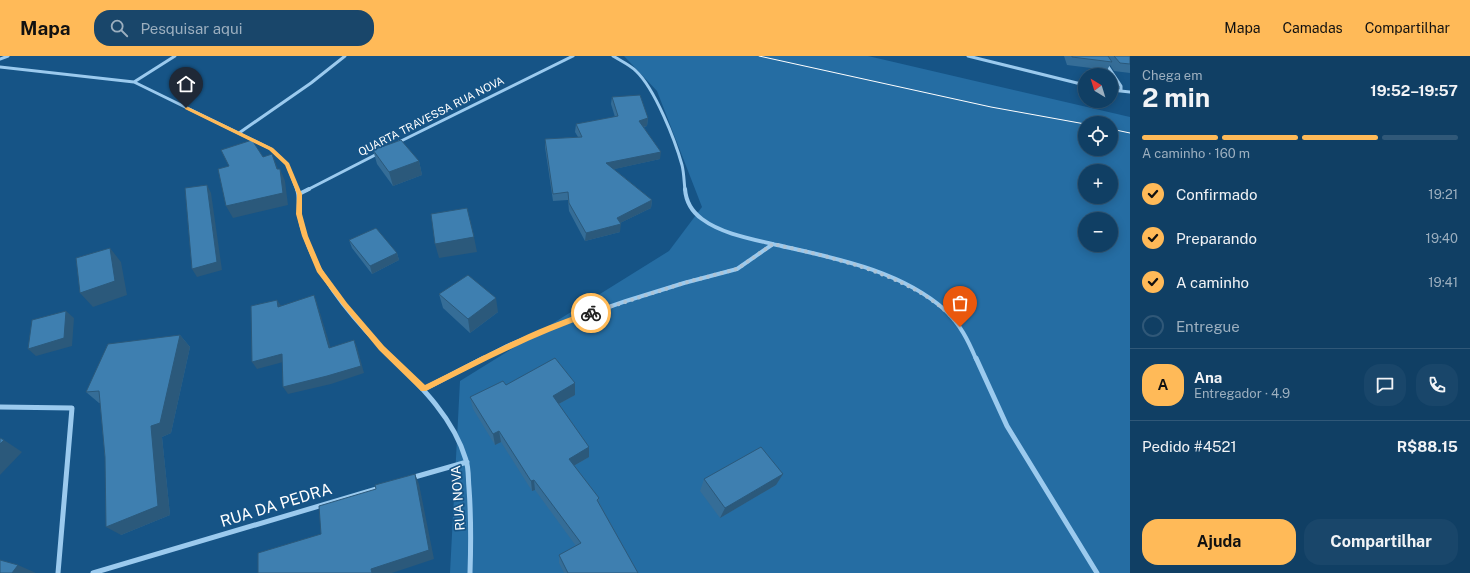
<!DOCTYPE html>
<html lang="pt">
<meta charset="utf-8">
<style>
body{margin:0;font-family:"Public Sans",sans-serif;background:#19466a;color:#f1f3f6;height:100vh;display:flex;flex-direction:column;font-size:15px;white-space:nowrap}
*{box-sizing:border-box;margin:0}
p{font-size:13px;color:#9cafbf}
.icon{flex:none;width:22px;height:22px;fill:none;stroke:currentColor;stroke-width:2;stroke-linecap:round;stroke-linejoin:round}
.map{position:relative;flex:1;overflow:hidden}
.panel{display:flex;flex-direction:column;background:#103f64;width:340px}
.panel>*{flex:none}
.needle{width:26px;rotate:322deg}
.tools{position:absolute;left:1078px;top:12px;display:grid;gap:8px}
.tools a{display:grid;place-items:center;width:40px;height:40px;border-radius:50%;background:#103f64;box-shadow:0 2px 10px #0003,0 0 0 1px #305878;font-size:20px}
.pin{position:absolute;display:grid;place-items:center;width:34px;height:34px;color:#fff;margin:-41px -17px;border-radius:50% 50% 50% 0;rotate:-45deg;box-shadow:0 0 4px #0007}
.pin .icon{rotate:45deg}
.courier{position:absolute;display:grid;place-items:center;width:40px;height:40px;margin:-20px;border:3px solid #ffba58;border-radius:50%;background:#fff;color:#222;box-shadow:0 1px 5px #0007}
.overview em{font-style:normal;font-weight:700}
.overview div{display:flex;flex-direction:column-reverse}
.overview{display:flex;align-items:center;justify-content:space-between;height:68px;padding:0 12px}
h1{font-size:26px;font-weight:700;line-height:30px}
.bar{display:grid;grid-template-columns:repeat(4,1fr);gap:6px 4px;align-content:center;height:48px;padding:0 12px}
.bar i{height:5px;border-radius:3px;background:#305878}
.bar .on{background:#ffba58}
.bar p{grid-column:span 4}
.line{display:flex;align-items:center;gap:10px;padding:0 12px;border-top:1px solid #305878}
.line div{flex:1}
.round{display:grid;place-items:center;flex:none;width:42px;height:42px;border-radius:16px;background:#19466a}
ol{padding:0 12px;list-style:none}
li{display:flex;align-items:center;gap:12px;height:44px}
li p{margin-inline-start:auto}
li .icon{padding:4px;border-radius:50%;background:#ffba58;color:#111;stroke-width:4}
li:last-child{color:#9cafbf}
li i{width:22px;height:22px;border:2px solid #305878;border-radius:50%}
.primary-button{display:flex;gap:8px;margin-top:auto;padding:8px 12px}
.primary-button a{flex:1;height:46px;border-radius:16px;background:#ffba58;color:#111;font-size:16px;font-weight:700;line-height:46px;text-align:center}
.primary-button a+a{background:#19466a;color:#f1f3f6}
header{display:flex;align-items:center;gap:24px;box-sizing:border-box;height:56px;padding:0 20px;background:#ffba58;color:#111}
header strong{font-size:19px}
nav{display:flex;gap:22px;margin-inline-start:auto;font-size:14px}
.search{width:280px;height:36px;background:#19466a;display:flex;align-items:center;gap:10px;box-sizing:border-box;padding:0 14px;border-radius:16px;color:#9cafbf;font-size:15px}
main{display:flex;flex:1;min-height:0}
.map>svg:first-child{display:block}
.green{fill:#256da3;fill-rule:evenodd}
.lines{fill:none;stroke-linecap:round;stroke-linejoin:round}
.minor-far2{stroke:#9bcaee;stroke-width:3}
.minor-far1{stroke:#9bcaee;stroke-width:4}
.minor{stroke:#9bcaee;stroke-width:5}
.tram{stroke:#fff;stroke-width:1}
.wall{fill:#356d97}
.shaded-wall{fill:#2b597b}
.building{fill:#3e7fb0;stroke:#2b597b}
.route{fill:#ffba58}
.done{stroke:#adc3d5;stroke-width:4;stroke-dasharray:0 7.2}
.labels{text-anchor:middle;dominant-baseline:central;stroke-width:3.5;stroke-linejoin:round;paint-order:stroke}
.far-street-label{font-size:11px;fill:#fff;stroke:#165486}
.street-label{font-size:13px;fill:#fff;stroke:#165486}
.near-street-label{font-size:16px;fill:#fff;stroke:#165486}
</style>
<header>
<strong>Mapa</strong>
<div class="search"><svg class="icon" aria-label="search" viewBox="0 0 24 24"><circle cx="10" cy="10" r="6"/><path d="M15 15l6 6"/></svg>Pesquisar aqui</div>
<nav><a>Mapa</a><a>Camadas</a><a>Compartilhar</a></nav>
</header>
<main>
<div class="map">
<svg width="1130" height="517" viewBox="0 0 1130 517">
<rect width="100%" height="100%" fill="#165486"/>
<!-- green -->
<path class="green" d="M 624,0 L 868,0 L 1130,61 L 1130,517 L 450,517 L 460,325 L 669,195 L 702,151 L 657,35 ZM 1085,67 L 1111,67 L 1111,93 L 1085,93 ZM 1085,115 L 1111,115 L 1111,141 L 1085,141 ZM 1085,163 L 1111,163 L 1111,189 L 1085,189 Z"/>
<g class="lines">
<!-- minor-far2 -->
<path class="minor-far2" d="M 613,0 C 621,5 630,9 636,15 C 655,33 675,84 682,109 C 684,117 684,126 685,134
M 968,0 L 1085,29
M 1101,0 L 1121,30 L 1121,34
M 0,3 L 8,0
M 0,11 L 134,26 L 271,93 L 287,108 L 297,134
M 134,26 L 175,0
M 1111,34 L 1130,36
M 239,77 L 311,27 L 345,0
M 397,87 L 573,0
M 307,134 L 379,97"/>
<!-- minor-far1 -->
<path class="minor-far1" d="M 297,133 C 300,141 298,148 299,157 C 300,164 302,173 305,180 C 319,225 360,271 393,303
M 685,133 C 686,146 691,155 702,163 C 722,178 752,183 777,189 C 834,202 900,214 945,254 C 960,268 968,284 976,303
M 299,138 L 309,133
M 482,303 L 507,290 L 557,269 L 626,245 L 684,227 L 737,213 L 773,188"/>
<!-- minor -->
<path class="minor" d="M 392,302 C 422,331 454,363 466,404 C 469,413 468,423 469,432 C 471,460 471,488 470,517
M 976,302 L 1007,370 L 1097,517
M 424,333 L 484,302
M 0,351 L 72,352 L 58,517
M 411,422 L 467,406
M 93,517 L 380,432"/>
<!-- tram -->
<path class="tram" d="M 759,0 L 991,51 L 1085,68
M 1111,73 L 1130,77"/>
</g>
<!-- wall -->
<path class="wall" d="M 1064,0 L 1130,0 L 1130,17 L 1114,15 L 1110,9 L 1107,14 L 1067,9 Z
M 612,41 L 648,62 L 647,70 L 644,71 L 660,103 L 614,113 L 652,144 L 651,152 L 620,167 L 620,176 L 585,185 L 569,155 L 568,144 L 553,145 L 545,91 L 545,83 L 578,81 L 575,76 L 576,68 L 615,61 L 611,48 Z
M 373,94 L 419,105 L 422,119 L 393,130 L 377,108 Z
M 349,184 L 397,197 L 399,204 L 372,218 L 352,192 Z
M 439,238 L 498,256 L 470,277 L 443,252 Z
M 180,279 L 190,291 L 171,377 L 162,381 L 170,459 L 121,479 L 105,401 L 100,347 L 99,347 L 86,336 Z
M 575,327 L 575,339 L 559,348 L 589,401 L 574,410 L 599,442 L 599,446 L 638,517 L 564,517 L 559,507 L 559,499 L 576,490 L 535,434 L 532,435 L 501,386 L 495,389 L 473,353 L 470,341 L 506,329 Z
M 783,418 L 776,429 L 720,462 L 700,435 L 704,423 Z"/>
<!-- shaded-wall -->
<path class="shaded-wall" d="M 648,62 L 647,70 L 638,72 L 639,65 Z
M 661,96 L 660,103 L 606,115 L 606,107 Z
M 272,98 L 277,110 L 280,119 L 280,113 L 285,125 L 288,149 L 233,162 L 226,150 L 277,113 Z
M 419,105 L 422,119 L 393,130 L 389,116 Z
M 207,129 L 211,137 L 222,214 L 197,221 L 192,213 Z
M 652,144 L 651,152 L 616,169 L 617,162 Z
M 621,168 L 620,176 L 585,185 L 586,177 Z
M 474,181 L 477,196 L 439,202 L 435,188 Z
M 110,192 L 121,206 L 127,239 L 93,251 L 80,237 Z
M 397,197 L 399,204 L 372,218 L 370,210 Z
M 314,239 L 317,247 L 333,299 L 329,292 Z
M 496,242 L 498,256 L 470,277 L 468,263 Z
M 277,244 L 282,251 L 278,251 Z
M 66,255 L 74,262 L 72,290 L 36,300 L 28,293 Z
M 180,279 L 190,291 L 171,377 L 162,381 L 170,459 L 121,479 L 106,471 Z
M 354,284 L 357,291 L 364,317 L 331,328 L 288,338 L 283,331 Z
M 282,298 L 287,305 L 257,313 L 252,306 Z
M 575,327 L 575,339 L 553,351 L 553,340 Z
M 499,375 L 501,386 L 495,389 L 493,378 Z
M 4,384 L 22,396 L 0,419 L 0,388 Z
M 589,391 L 589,401 L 568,413 L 569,403 Z
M 415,418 L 419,428 L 434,503 L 392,517 L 372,517 L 371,513 Z
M 783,418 L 776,429 L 720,462 L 725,452 Z
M 534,424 L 535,434 L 532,435 L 531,425 Z
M 18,509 L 36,517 L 12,517 Z"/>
<!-- building -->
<path class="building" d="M 1072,0 L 1108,0 L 1112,6 L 1072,1 Z
M 1114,0 L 1130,0 L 1130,8 L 1120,7 Z
M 640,39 L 648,62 L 639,65 L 661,96 L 606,107 L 652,144 L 617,162 L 621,168 L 586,177 L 569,147 L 568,136 L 553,138 L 545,83 L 582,81 L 576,68 L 618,60 L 612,41 Z
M 252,84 L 263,101 L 272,98 L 277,113 L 280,113 L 283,137 L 226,150 L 218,113 L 229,110 L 221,94 Z
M 401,84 L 419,105 L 389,116 L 373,94 Z
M 207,129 L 217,206 L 192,213 L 185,132 Z
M 467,152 L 474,181 L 435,188 L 431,158 Z
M 376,172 L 397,197 L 370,210 L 349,184 Z
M 110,192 L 115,225 L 80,237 L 76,202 Z
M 468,219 L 496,242 L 468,263 L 439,238 Z
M 314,239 L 329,292 L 354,284 L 361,310 L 327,320 L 283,331 L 282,298 L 252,306 L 251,250 L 277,244 L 278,251 Z
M 66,255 L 64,282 L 28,293 L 32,264 Z
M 180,279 L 160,367 L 151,370 L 158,450 L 106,471 L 105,401 L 99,335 L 86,336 L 108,288 Z
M 555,302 L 575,327 L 553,340 L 589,391 L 569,403 L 599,442 L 597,444 L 638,517 L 568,517 L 559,499 L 581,487 L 534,424 L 531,425 L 499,375 L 493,378 L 470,341 L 503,325 L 506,329 Z
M 0,382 L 4,384 L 0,388 Z
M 761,391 L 783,418 L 725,452 L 704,423 Z
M 415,418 L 429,494 L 371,513 L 372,517 L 258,517 L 258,497 L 321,478 L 319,450 L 376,433 L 375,429 Z
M 0,504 L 18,509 L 12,517 L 0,517 Z"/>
<!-- route -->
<path class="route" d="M 185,51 L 188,51 L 273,92 L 289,107 L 302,138 L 302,158 L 308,180 L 322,213 L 347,247 L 384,290 L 425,329 C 479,302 532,273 591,254 L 594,257 L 593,259 C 535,279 481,307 426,335 L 421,335 L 379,294 L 343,250 L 317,216 L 302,180 L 296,158 L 297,138 L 285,109 L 269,94 L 185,53 Z"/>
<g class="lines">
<!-- done -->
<path class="done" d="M 591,257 L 684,227 L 737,213 L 773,188 C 831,201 924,221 960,271"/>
</g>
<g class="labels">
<!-- far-street labels -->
<g class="far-street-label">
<text transform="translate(431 60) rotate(-27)">QUARTA TRAVESSA RUA NOVA</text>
</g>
<!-- street labels -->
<g class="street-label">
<text transform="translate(458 442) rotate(-94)">RUA NOVA</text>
</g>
<!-- near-street labels -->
<g class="near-street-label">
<text transform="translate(276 449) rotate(-17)">RUA DA PEDRA</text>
</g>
</g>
</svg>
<div class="tools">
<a><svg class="needle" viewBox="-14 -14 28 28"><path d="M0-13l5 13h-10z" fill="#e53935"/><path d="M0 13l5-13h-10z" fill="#9cafbf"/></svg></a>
<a><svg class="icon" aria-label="locate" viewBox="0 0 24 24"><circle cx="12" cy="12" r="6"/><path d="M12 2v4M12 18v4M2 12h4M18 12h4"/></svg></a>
<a>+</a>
<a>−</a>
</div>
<div class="pin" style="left:960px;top:271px;background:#ea580c"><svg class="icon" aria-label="bag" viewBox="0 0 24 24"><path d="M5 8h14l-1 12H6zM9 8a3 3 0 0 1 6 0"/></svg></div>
<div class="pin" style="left:186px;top:52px;background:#1f2937"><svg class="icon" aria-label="home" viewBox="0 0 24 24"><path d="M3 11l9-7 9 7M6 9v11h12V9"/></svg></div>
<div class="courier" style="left:591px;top:257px"><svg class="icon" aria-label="bike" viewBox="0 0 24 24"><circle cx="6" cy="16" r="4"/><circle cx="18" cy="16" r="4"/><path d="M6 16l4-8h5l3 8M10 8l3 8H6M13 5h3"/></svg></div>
</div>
<section class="panel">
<div class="overview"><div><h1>2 min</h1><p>Chega em</p></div><em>19:52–19:57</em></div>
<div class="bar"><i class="on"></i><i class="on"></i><i class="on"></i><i></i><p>A caminho · 160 m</p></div>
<ol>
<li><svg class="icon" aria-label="check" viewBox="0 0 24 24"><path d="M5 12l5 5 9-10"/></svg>Confirmado<p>19:21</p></li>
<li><svg class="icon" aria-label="check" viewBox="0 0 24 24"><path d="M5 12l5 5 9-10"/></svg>Preparando<p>19:40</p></li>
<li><svg class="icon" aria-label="check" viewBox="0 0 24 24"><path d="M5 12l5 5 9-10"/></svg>A caminho<p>19:41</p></li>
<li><i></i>Entregue</li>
</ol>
<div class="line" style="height:72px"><b class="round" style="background:#ffba58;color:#111">A</b><div><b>Ana</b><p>Entregador · 4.9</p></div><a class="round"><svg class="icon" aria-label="chat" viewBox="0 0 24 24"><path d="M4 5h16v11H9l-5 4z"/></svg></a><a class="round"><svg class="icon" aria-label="phone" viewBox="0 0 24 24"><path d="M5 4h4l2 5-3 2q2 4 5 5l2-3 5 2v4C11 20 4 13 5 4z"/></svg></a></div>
<div class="line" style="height:52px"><div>Pedido #4521</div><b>R$88.15</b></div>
<div class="primary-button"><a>Ajuda</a><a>Compartilhar</a></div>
</section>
</main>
